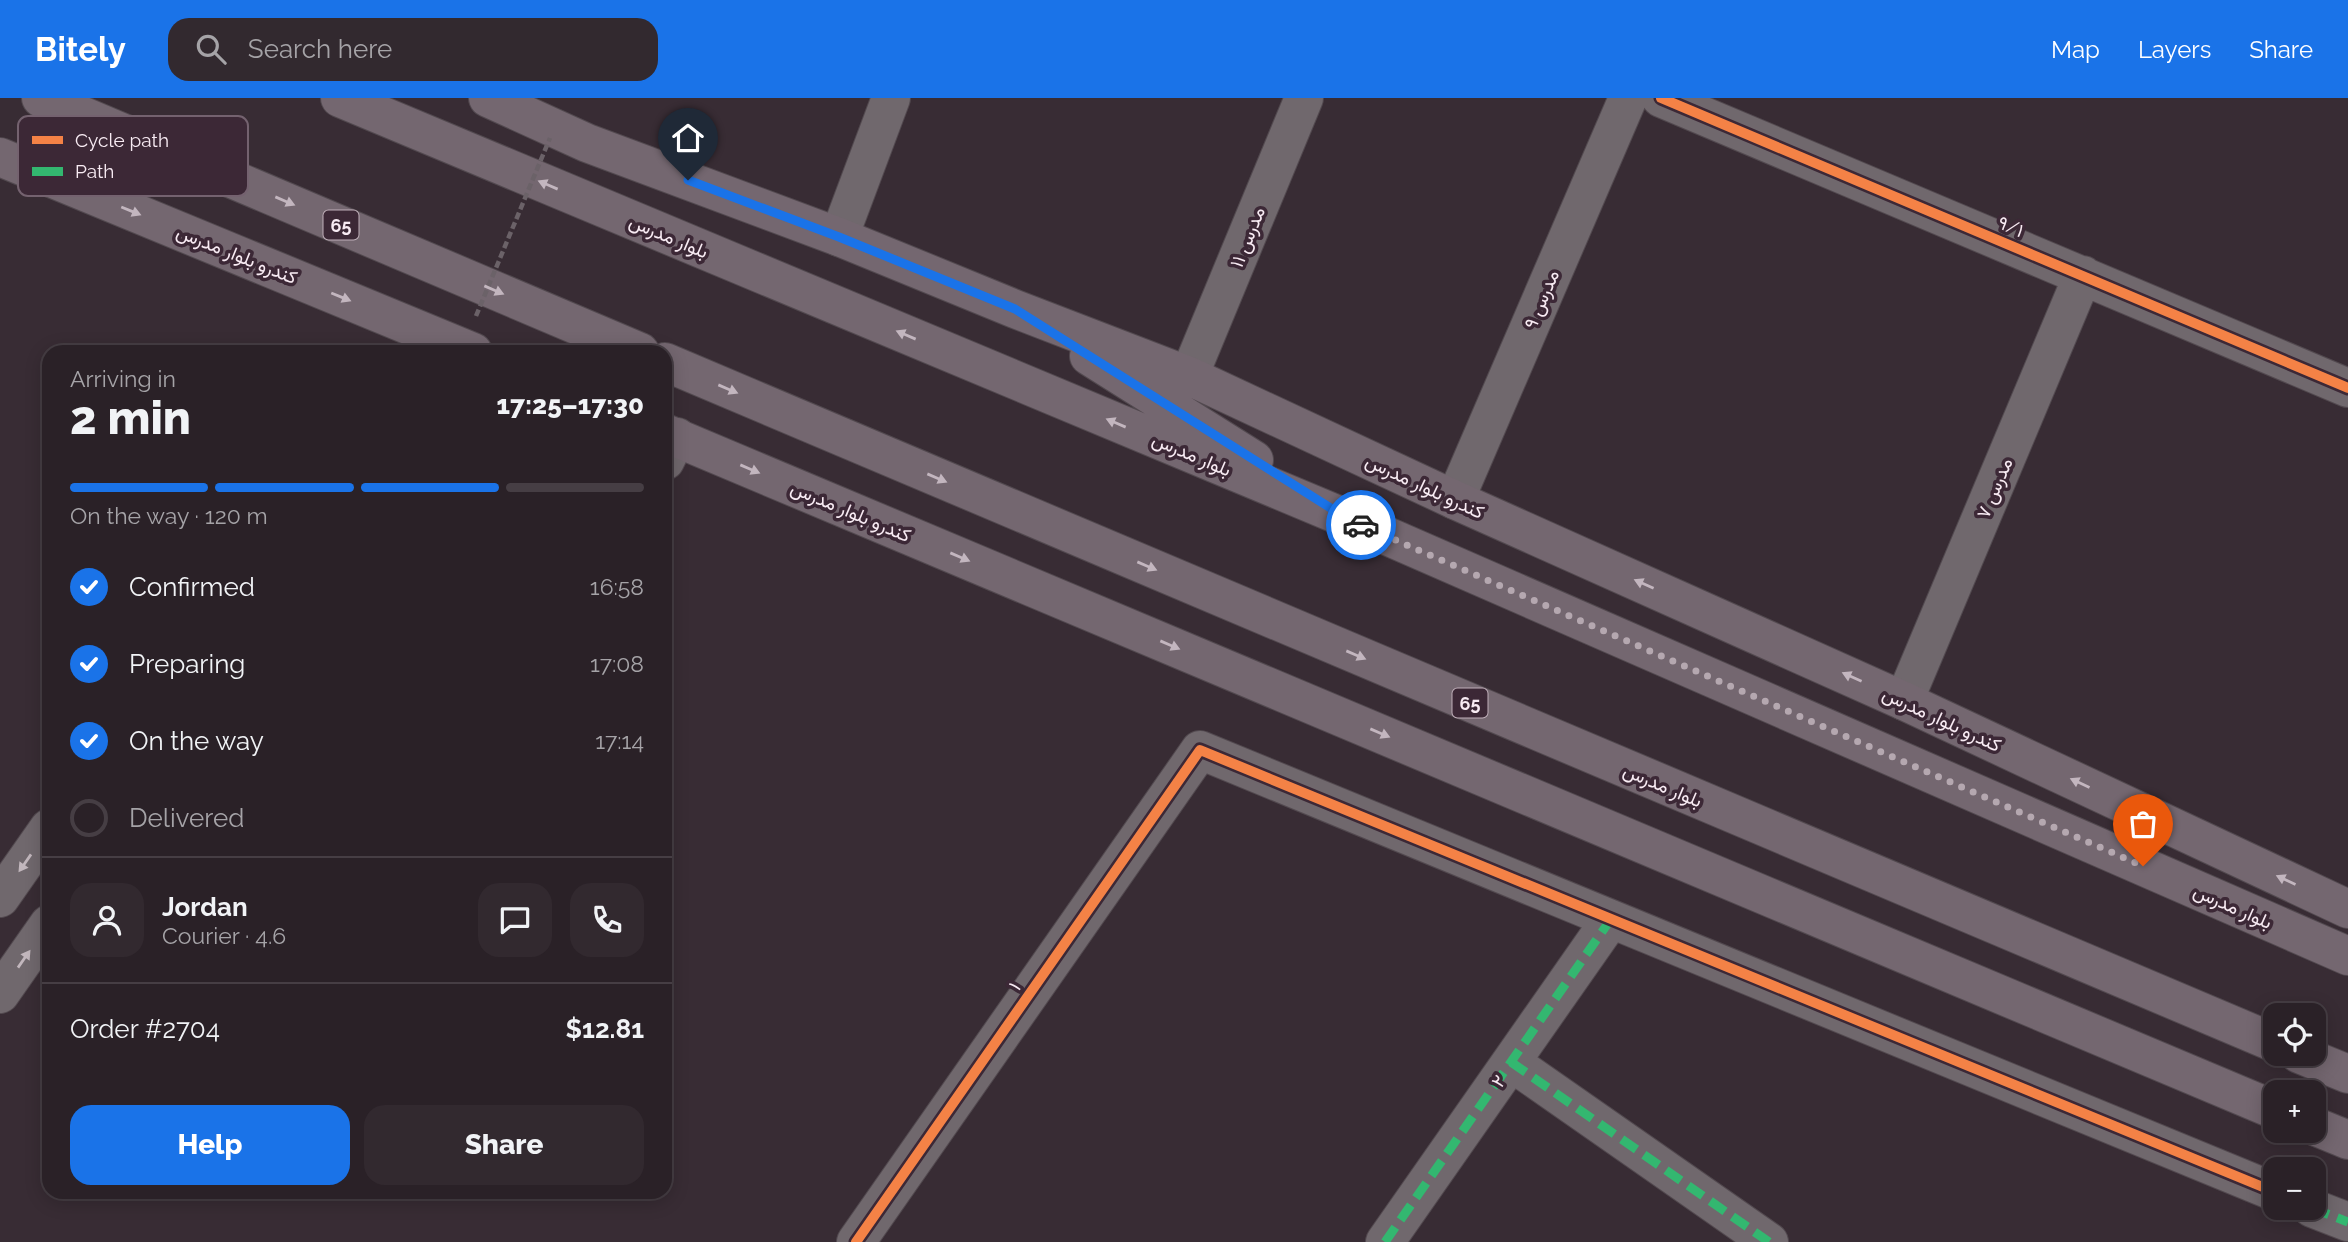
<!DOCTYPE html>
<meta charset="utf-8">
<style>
body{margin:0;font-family:Raleway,Vazirmatn,sans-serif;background:#32292f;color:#f1f3f6;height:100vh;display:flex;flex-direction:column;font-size:26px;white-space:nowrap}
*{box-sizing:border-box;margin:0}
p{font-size:23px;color:#a5a3a7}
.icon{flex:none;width:38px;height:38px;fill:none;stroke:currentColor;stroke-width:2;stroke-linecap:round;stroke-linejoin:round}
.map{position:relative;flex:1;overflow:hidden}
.panel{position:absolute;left:42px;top:247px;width:630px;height:854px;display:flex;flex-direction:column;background:#2a2127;border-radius:21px;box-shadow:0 4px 18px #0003,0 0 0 2px #463e44}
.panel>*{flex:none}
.tools{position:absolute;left:2263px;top:905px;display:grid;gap:14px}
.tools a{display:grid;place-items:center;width:63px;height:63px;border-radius:14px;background:#2a2127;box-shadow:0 4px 18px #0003,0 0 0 2px #463e44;font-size:35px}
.pin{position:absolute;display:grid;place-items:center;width:60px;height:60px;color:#fff;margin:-72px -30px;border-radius:50% 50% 50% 0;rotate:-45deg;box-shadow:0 0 7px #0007}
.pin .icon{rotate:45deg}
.courier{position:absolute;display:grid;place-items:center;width:70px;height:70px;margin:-35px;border:5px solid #1a73e8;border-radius:50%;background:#fff;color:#222;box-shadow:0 2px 9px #0007}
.overview em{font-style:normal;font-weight:800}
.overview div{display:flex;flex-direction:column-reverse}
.overview{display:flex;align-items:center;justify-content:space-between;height:119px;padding:0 28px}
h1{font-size:46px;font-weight:800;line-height:52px}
.bar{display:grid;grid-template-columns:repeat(4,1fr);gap:10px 7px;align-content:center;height:84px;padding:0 28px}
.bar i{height:9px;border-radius:5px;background:#463e44}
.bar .current{background:#1a73e8}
.bar p{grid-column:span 4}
.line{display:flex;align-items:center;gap:18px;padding:0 28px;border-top:2px solid #463e44}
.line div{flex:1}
.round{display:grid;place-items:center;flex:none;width:74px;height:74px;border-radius:21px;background:#32292f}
ol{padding:0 28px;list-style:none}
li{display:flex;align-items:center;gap:21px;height:77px}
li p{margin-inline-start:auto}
li .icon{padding:7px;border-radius:50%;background:#1a73e8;color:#fff;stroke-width:4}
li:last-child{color:#a5a3a7}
li i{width:38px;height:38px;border:4px solid #463e44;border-radius:50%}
.button{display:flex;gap:14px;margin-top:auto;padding:14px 28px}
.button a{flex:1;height:80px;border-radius:21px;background:#1a73e8;color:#fff;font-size:28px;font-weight:800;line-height:80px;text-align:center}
.button a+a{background:#32292f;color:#f1f3f6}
header{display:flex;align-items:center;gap:42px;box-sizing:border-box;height:98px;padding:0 35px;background:#1a73e8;color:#fff}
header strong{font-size:33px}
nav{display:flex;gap:38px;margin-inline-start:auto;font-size:24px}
.search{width:490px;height:63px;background:#32292f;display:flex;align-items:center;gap:18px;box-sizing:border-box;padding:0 24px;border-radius:21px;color:#a5a3a7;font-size:26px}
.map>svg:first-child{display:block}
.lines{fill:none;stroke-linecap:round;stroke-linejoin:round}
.minor-casing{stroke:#52494f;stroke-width:40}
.major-casing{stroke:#52494f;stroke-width:40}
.minor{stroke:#70686d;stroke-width:38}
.major{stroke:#746770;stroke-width:38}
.path-bridge{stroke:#6b6268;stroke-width:4.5;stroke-dasharray:7 3.5;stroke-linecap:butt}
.quiet{stroke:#33b770;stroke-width:9;stroke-dasharray:18 9;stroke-linecap:butt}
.cycleway-casing{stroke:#3c2836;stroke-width:15}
.cycleway{stroke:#f48246;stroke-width:10}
.oneway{fill:#c3b6bf}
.oneway2{fill:#c2b7bd}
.done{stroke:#b5a8b0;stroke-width:7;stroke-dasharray:0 12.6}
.route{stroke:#1a73e8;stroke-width:9}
.labels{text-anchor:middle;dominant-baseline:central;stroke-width:7;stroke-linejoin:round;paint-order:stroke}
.shield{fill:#3c2836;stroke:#c0b0ba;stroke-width:2}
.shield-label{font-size:18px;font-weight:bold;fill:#f8ebf3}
.street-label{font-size:19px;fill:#f8ebf3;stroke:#3c2836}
.key{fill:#3c2836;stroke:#74626f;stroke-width:2}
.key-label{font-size:19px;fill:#f8ebf3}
</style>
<header>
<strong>Bitely</strong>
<div class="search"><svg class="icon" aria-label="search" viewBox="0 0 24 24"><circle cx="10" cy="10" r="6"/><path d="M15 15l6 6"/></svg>Search here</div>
<nav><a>Map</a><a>Layers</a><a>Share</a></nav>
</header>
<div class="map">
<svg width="2348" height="1144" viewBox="0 0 2348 1144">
<rect width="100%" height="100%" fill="#382c34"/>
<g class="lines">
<defs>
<path id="minor" d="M 1661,0 L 2348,290
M 839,139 L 891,0
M 1189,278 L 1304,0
M 665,363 L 677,339
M 1455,402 L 1628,0
M 1904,603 L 2083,177
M 0,800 L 49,730
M 0,896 L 49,826
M 1511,964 L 1769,1144
M 2312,1110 L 2348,1124
M 856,1144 L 1200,652 L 2275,1094
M 1385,1144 L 1611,821"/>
<path id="major" d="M 41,0 L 640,254
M 340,0 L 1348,421 L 2348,858
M 488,0 L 587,45 L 839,139 L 1015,211 L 1189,278 L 1455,402 L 1904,603 L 2348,811
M 0,59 L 473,254
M 1089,258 L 1254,362
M 665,264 L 2275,945
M 665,335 L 2275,1012
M 2299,956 L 2348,976
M 2314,1028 L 2348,1042"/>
</defs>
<!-- minor casing -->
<use href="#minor" class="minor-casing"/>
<!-- major casing -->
<use href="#major" class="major-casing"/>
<!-- minor -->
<use href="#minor" class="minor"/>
<!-- major -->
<use href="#major" class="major"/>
<!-- path-bridge -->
<path class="path-bridge" d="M 476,218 L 550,40"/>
<!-- quiet -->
<path class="quiet" d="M 1511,964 L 1769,1144
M 2312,1110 L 2348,1124
M 1385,1144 L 1611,821"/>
<defs>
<path id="cycleway" d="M 1661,0 L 2348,290
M 856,1144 L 1200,652 L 2275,1094"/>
</defs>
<!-- cycleway casing -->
<use href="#cycleway" class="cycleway-casing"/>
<!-- cycleway -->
<use href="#cycleway" class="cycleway"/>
</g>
<!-- one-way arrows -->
<defs><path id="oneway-solid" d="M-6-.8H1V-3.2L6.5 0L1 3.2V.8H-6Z" transform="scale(1.75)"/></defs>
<g class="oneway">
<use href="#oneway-solid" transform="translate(548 87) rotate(-157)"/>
<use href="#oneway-solid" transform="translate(285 103) rotate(23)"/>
<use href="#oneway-solid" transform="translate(131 113) rotate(22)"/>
<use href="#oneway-solid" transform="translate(494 192) rotate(23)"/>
<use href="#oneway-solid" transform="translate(341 199) rotate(22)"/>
<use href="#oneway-solid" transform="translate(906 237) rotate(-157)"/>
<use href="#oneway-solid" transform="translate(728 291) rotate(23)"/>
<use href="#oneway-solid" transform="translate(1116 325) rotate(-157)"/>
<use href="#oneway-solid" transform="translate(750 371) rotate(23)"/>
<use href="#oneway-solid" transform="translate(937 380) rotate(23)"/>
<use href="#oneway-solid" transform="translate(960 459) rotate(23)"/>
<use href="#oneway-solid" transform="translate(1147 468) rotate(23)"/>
<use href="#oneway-solid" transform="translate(1644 486) rotate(-156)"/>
<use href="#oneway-solid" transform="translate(1170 547) rotate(23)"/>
<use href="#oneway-solid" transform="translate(1356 557) rotate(23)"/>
<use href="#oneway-solid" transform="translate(1852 579) rotate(-156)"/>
<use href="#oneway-solid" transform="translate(1380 635) rotate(23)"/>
<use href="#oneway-solid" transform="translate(2080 685) rotate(-155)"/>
<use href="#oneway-solid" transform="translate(2286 782) rotate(-155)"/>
</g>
<g class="oneway2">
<use href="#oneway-solid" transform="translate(25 765) rotate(125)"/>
<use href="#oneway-solid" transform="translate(24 861) rotate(-55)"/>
</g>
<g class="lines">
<!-- done -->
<path class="done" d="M 1361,427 L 2143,768"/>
<!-- route -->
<path class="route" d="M 688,82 L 839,139 L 1015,211 L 1348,421 L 1361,427"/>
</g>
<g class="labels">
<!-- shield labels -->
<g class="shield">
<rect x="323.5" y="112.5" width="35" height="29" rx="5"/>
<rect x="1452.5" y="590.5" width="35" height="29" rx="5"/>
</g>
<g class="shield-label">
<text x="341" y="127">65</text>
<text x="1470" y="605">65</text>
</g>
<!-- street labels -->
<g class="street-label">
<text transform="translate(2011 128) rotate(23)">۹/۱</text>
<text transform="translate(669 138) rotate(23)">بلوار مدرس</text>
<text transform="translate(1247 139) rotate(-68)">مدرس ۱۱</text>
<text transform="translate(237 156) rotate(22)">کندرو بلوار مدرس</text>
<text transform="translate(1541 201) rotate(-67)">مدرس ۹</text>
<text transform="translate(1192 356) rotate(23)">بلوار مدرس</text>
<text transform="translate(1425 388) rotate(25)">کندرو بلوار مدرس</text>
<text transform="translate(1994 390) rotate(-67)">مدرس ۷</text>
<text transform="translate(851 413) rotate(23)">کندرو بلوار مدرس</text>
<text transform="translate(1942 621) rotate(25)">کندرو بلوار مدرس</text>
<text transform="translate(1663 687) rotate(23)">بلوار مدرس</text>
<text transform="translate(2233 808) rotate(24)">بلوار مدرس</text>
<text transform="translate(1014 888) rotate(-55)">۱</text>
<text transform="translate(1498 983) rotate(-55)">۲</text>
</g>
</g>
<!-- legend -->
<rect x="18" y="18" width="230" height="80" rx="10" class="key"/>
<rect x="32" y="38" width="31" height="8" fill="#f48246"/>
<rect x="32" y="69" width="31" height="9" fill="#33b770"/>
<g class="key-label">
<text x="75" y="49">Cycle path</text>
<text x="75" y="80">Path</text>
</g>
</svg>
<div class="tools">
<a><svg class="icon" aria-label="locate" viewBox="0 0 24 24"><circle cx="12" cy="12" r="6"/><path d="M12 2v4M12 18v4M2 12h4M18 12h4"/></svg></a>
<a>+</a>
<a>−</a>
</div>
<div class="pin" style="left:2143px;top:768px;background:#ea580c"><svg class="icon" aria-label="bag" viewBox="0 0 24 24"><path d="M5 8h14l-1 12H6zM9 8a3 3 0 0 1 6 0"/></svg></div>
<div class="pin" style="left:688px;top:82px;background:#1f2937"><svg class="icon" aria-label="home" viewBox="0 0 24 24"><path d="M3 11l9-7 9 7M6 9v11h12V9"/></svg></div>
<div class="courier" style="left:1361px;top:427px"><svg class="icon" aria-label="car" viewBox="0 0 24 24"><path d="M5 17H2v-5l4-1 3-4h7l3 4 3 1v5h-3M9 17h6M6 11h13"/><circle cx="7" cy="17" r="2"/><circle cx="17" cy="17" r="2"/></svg></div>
<section class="panel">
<div class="overview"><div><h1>2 min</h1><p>Arriving in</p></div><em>17:25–17:30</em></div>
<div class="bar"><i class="current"></i><i class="current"></i><i class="current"></i><i></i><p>On the way · 120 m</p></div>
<ol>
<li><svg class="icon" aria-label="check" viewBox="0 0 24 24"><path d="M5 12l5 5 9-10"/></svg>Confirmed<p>16:58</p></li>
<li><svg class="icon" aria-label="check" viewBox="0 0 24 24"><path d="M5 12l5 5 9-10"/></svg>Preparing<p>17:08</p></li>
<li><svg class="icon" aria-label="check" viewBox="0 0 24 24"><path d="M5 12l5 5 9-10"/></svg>On the way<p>17:14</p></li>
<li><i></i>Delivered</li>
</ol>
<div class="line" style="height:126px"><a class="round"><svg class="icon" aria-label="person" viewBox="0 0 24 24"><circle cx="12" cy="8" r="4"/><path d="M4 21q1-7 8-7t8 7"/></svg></a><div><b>Jordan</b><p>Courier · 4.6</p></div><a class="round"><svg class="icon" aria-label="chat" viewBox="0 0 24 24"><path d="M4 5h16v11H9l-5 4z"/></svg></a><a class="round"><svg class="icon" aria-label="phone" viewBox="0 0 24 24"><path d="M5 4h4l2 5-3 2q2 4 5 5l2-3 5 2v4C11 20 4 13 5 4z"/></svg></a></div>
<div class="line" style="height:91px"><div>Order #2704</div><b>$12.81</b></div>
<div class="button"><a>Help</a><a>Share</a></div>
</section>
</div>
